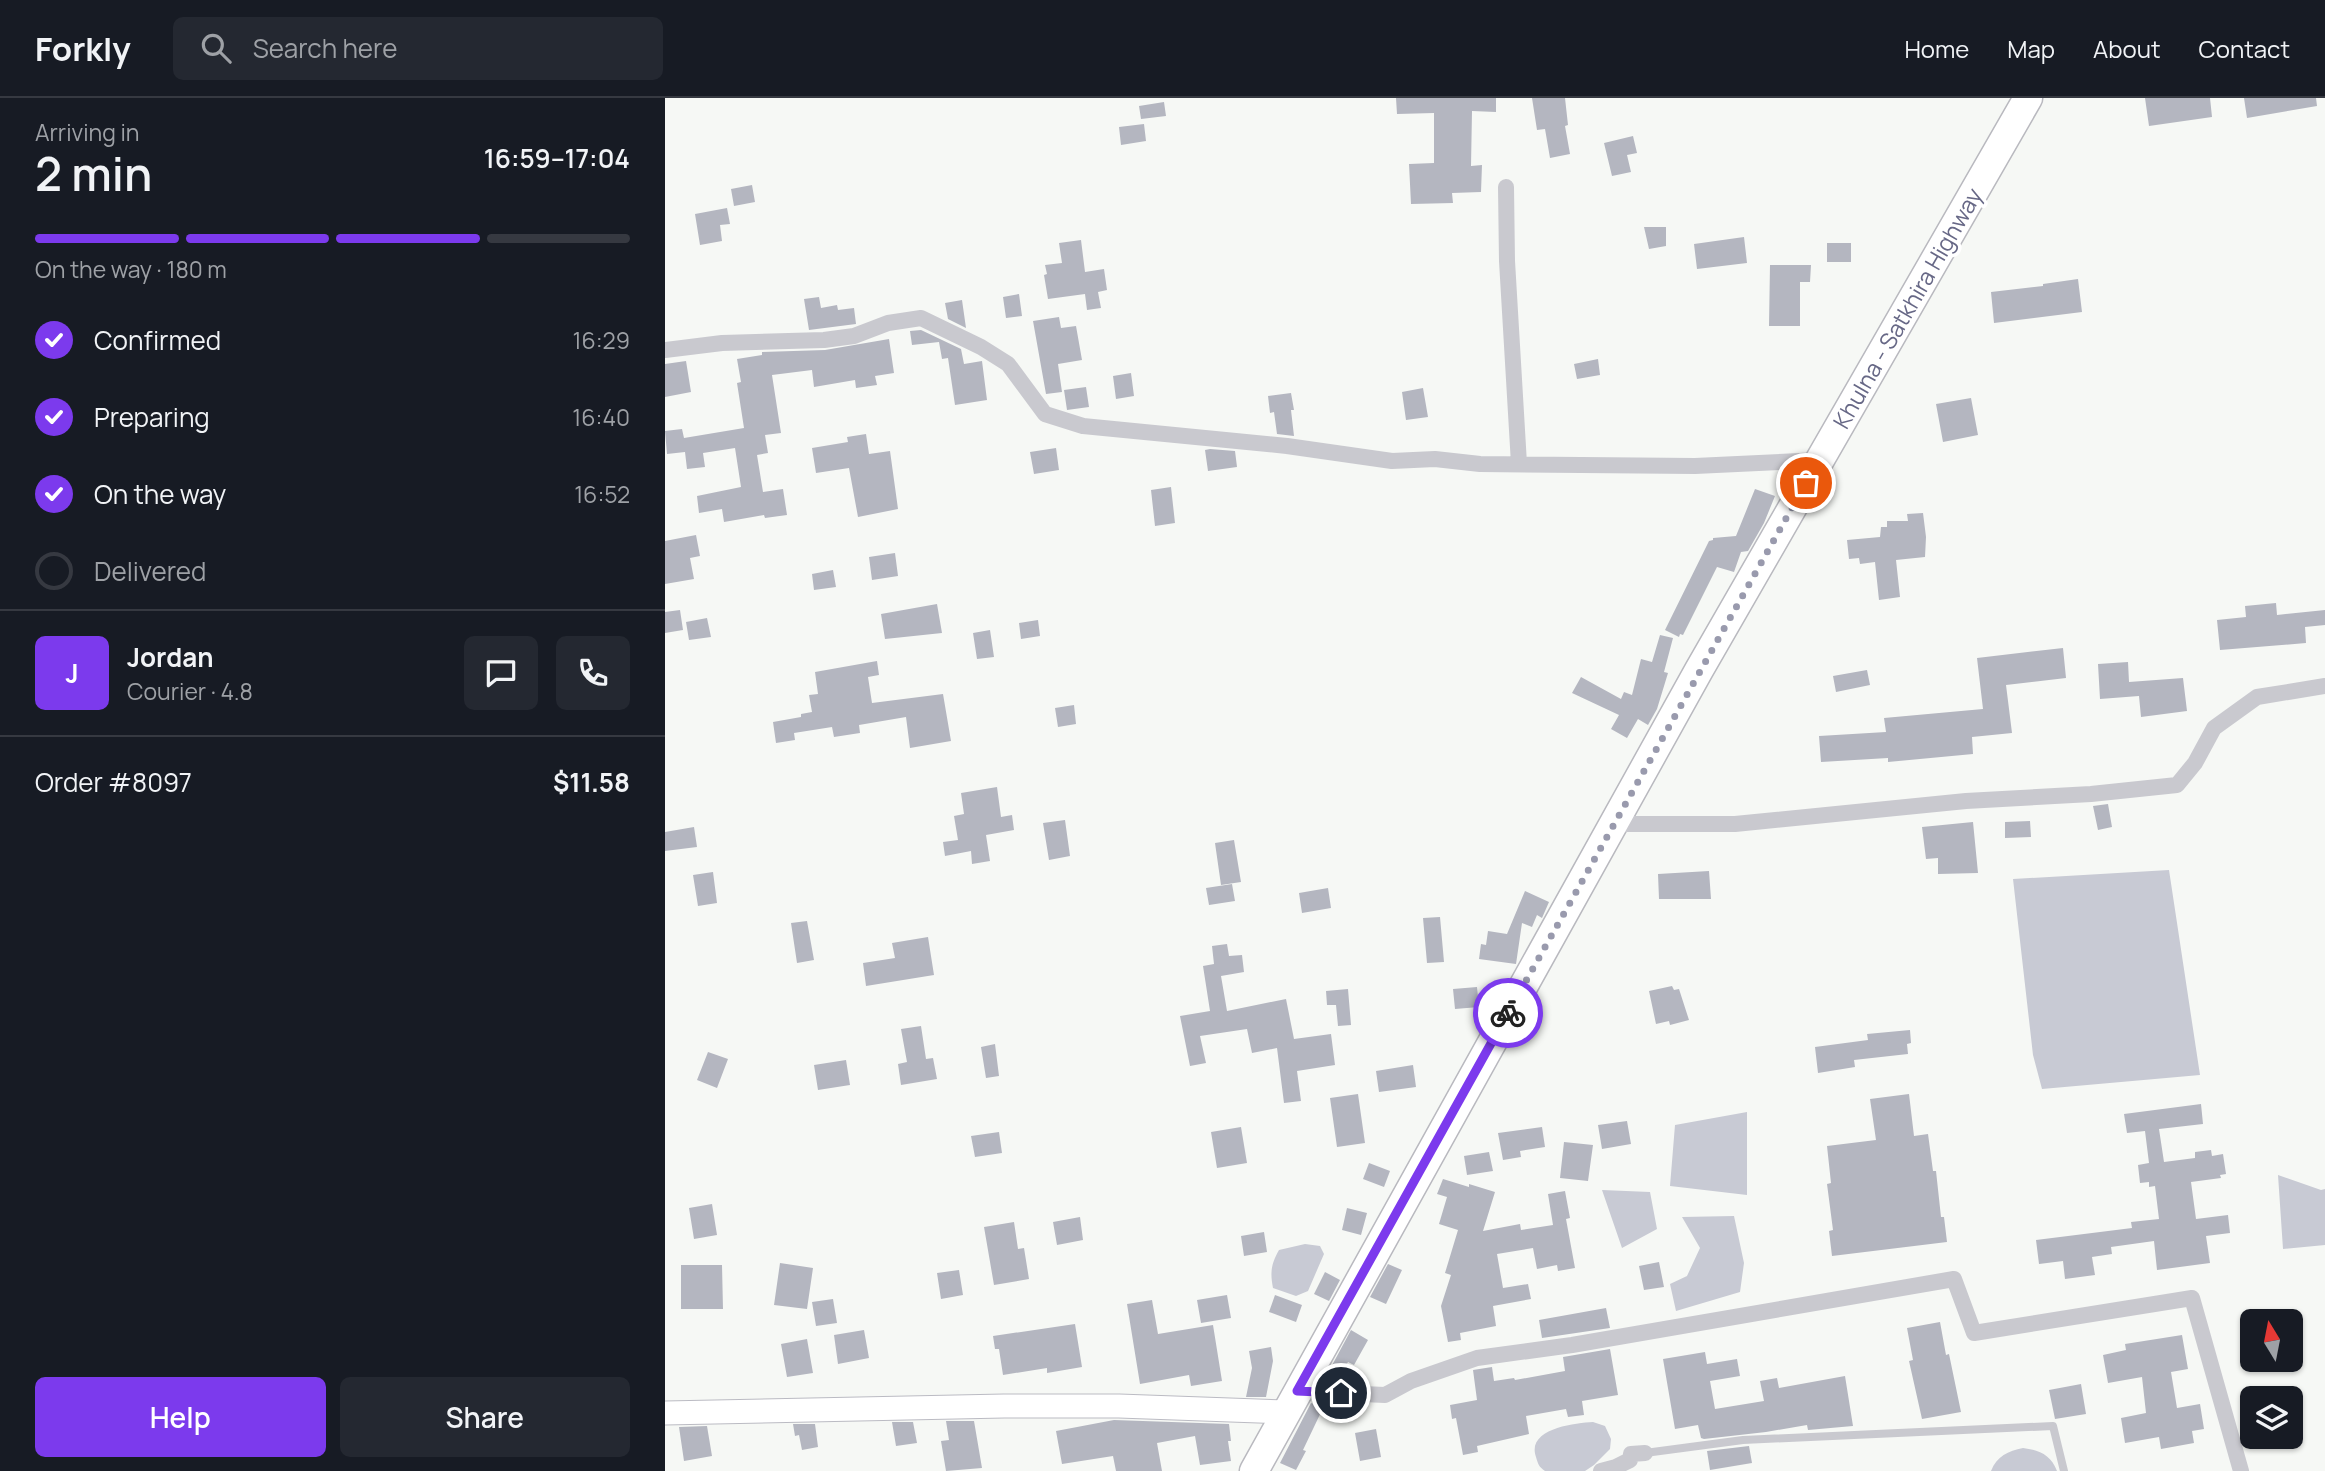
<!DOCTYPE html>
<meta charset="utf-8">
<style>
body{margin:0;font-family:Manrope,sans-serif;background:#242831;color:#f1f3f6;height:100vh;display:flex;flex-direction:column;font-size:26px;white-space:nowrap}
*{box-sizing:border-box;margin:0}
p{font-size:23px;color:#9ea1a6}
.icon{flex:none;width:38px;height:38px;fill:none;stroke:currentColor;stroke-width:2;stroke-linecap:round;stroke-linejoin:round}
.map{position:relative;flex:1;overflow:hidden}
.side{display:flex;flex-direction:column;background:#171b24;width:665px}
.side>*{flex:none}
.needle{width:46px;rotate:350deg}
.fabs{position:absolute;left:1575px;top:1211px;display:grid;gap:14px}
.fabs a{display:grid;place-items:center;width:63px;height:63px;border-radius:10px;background:#171b24;box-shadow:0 2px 5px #0004;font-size:35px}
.pin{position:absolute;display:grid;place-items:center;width:60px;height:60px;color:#fff;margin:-30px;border:4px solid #fff;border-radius:50%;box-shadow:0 2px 7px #0007}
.courier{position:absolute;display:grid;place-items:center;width:70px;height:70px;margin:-35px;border:5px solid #7c3aed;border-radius:50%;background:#fff;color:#222;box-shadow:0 2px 9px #0007}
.overview em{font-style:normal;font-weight:600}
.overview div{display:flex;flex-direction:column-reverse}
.overview{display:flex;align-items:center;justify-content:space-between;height:119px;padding:0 35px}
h1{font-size:46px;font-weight:600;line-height:52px}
.bar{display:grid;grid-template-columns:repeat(4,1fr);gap:10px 7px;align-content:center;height:84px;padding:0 35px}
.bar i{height:9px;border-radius:5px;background:#363941}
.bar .on{background:#7c3aed}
.bar p{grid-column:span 4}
.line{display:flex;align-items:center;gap:18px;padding:0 35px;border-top:2px solid #363941}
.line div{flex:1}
.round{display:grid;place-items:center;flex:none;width:74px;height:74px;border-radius:10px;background:#242831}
ol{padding:0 35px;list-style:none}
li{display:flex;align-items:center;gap:21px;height:77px}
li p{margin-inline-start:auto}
li .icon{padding:7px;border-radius:50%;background:#7c3aed;color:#fff;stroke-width:4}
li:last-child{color:#9ea1a6}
li i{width:38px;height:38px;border:4px solid #363941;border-radius:50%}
.action{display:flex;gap:14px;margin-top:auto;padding:14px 35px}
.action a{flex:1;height:80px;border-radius:10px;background:#7c3aed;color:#fff;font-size:28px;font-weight:600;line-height:80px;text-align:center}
.action a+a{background:#242831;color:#f1f3f6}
header{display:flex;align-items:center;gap:42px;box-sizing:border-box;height:98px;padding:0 35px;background:#171b24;border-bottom:2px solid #363941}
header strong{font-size:33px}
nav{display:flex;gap:38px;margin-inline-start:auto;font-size:24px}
.search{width:490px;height:63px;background:#242831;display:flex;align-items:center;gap:18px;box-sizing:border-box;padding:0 24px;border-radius:10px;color:#9ea1a6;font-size:26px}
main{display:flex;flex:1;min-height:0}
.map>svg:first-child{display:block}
.water{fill:#c8cad4}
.building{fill:#b4b6c0}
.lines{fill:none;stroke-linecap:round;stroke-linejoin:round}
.secondary-casing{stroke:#bbbbc3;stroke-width:25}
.highway-casing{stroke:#b9b9bf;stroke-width:31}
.lane{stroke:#c9c9cf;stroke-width:8}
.street{stroke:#c9c9cf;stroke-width:16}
.secondary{stroke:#fff;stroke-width:23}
.highway{stroke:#fff;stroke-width:28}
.done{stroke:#999aad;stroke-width:7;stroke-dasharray:0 12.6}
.route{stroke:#7c3aed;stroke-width:9}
.labels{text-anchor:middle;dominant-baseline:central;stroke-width:7;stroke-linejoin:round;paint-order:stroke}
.street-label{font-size:23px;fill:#676886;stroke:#fff}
</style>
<header>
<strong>Forkly</strong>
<div class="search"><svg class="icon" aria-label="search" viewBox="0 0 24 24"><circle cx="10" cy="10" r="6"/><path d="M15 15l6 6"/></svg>Search here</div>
<nav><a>Home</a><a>Map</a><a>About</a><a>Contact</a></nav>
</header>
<main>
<section class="side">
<div class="overview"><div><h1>2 min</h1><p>Arriving in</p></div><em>16:59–17:04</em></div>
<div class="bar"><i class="on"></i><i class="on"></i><i class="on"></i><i></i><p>On the way · 180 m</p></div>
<ol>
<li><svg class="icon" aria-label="check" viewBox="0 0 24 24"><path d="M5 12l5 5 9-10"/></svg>Confirmed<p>16:29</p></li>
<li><svg class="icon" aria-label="check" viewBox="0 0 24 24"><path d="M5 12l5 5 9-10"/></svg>Preparing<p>16:40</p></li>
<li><svg class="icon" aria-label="check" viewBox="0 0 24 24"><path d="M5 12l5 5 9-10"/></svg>On the way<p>16:52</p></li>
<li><i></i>Delivered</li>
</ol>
<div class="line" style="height:126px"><b class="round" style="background:#7c3aed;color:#fff">J</b><div><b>Jordan</b><p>Courier · 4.8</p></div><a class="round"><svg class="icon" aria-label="chat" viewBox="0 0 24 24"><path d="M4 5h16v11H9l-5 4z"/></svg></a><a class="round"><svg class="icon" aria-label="phone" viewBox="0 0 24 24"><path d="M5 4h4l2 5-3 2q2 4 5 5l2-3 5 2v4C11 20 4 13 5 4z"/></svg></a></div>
<div class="line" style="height:91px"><div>Order #8097</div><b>$11.58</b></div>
<div class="action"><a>Help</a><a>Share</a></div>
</section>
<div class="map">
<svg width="1660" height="1373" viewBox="0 0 1660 1373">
<rect width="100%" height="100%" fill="#f6f8f5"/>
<!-- water -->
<path class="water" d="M 1504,772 L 1535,977 L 1377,991 L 1368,957 L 1348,781 Z
M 1082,1014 L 1082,1097 L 1005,1088 L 1010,1027 Z
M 1613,1077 L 1656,1092 L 1660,1091 L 1660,1147 L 1618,1151 Z
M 937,1092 L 985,1094 L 992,1131 L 957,1150 Z
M 1069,1118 L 1079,1165 L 1075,1194 L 1011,1213 L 1005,1186 L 1022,1178 L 1035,1150 L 1017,1119 Z
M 640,1146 L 655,1148 L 659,1156 L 643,1193 L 631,1198 L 608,1190 C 605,1175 606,1166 614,1152 Z
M 928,1324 L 940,1328 L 946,1341 L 945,1351 L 929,1367 L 920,1373 L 880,1373 C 874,1369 873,1366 871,1359 C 861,1331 909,1325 928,1324 Z
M 1358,1350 C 1374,1352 1386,1357 1392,1373 L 1326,1373 C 1332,1358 1343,1353 1358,1350 Z"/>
<!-- building -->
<path class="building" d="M 731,0 L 831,0 L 831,14 L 807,13 L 806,68 L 817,67 L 816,94 L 787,95 L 788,105 L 746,106 L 744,66 L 769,65 L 769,15 L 732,16 Z
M 867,0 L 900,0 L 903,27 L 900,28 L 905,56 L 885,60 L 880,31 L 872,32 Z
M 1480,0 L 1545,0 L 1547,19 L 1484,28 Z
M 1579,0 L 1651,0 L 1652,8 L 1582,20 Z
M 499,4 L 501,18 L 476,21 L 474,8 Z
M 479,26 L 481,43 L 456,47 L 454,29 Z
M 968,38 L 972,55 L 962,57 L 966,74 L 947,78 L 939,45 Z
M 87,87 L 90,104 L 69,108 L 66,91 Z
M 62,110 L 65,126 L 55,127 L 57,143 L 35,147 L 30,116 Z
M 979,129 L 1001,129 L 1001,148 L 984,151 Z
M 1079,139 L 1082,165 L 1032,171 L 1029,146 Z
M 416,142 L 420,174 L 439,171 L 442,192 L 433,194 L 436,210 L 422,212 L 420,196 L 383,201 L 379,177 L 382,176 L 380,167 L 397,165 L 394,145 Z
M 1162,145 L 1186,145 L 1186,164 L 1162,164 Z
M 1105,167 L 1146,167 L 1145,184 L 1135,184 L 1135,228 L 1104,228 Z
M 1413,181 L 1417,214 L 1329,225 L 1326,194 L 1378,188 L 1378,186 Z
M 354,196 L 357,218 L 341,220 L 338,199 Z
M 154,199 L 156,210 L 172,207 L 173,212 L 189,210 L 191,226 L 144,232 L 139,201 Z
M 297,202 L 301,230 L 283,221 L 280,205 Z
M 394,219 L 396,230 L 411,228 L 417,262 L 393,266 L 397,294 L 381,296 L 368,223 Z
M 256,232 L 296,251 L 299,266 L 317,263 L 322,302 L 290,307 L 283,260 L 277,261 L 274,244 L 247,247 L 245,233 Z
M 224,241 L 229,275 L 210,278 L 212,287 L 191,290 L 190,282 L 149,289 L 147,272 L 107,277 L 116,335 L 100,337 L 103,355 L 92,357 L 98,394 L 118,391 L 122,417 L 100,420 L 99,417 L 59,424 L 57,411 L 34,415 L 32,398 L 76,389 L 70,350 L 38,355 L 40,369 L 22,371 L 20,354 L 2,356 L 0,333 L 17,331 L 19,340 L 79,330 L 72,285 L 76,284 L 72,261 L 97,257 L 97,254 L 160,252 Z
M 933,261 L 935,277 L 912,281 L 909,266 Z
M 21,263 L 26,294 L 0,299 L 0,266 Z
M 466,275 L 469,298 L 451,301 L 448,278 Z
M 421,289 L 424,309 L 402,312 L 399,292 Z
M 758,290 L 763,319 L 741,322 L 737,294 Z
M 626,295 L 629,312 L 626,312 L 629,338 L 612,336 L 609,314 L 605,315 L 603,298 Z
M 1306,300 L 1313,337 L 1278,344 L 1271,306 Z
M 201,336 L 204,356 L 225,353 L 233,411 L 193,419 L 184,370 L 151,375 L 147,350 L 183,344 L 182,339 Z
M 391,350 L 394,372 L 369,376 L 365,354 Z
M 545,351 L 570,353 L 572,369 L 543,373 L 540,352 Z
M 506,389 L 510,425 L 490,428 L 486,392 Z
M 1090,391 L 1110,398 L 1099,425 L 1083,453 L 1076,454 L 1069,474 L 1052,469 L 1018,537 L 1015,536 L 1014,539 L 1000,532 L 1044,443 L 1048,442 L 1048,440 L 1071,438 Z
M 1258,415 L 1261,439 L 1260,459 L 1231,462 L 1235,499 L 1214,502 L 1210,464 L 1195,466 L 1194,460 L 1184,461 L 1182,442 L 1215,439 L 1216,429 L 1222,429 L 1222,423 L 1243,423 L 1242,416 Z
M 31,437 L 35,458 L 25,460 L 29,481 L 0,486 L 0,443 Z
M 230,455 L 233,478 L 207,482 L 204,459 Z
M 168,472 L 171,489 L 149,492 L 147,476 Z
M 1611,505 L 1612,517 L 1660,512 L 1660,527 L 1640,529 L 1641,545 L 1555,552 L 1552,522 L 1581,519 L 1580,508 Z
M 272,506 L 277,535 L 220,541 L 216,516 Z
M 15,512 L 18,532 L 0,535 L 0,514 Z
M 42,520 L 46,539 L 24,542 L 21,524 Z
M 373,522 L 375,538 L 356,541 L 354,525 Z
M 325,532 L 329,559 L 312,561 L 308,535 Z
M 995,537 L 1008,540 L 999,574 L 1003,575 L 992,611 L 983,627 L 973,621 L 962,640 L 946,631 L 954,617 L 907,595 L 916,579 L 956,601 L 959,594 L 967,597 L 976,561 L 987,564 Z
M 1398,550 L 1401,580 L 1341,587 L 1347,635 L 1307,639 L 1308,656 L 1223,664 L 1223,660 L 1156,664 L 1154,638 L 1221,634 L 1219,620 L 1318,611 L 1312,560 Z
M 212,563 L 214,577 L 203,579 L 207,605 L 278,596 L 286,643 L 245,650 L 241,619 L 194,627 L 195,635 L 169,639 L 167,629 L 129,635 L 130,642 L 111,645 L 108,624 L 136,619 L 136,616 L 147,614 L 144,597 L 153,596 L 150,574 Z
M 1463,564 L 1464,584 L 1518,580 L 1522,613 L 1476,619 L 1474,598 L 1435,601 L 1433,566 Z
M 1202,572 L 1205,587 L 1171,594 L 1168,578 Z
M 409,607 L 411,626 L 393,629 L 390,610 Z
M 332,689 L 336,719 L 347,717 L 349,732 L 321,737 L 325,763 L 307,766 L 306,753 L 280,758 L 278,744 L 293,742 L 289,718 L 299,716 L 296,695 Z
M 1443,706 L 1447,729 L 1433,732 L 1428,708 Z
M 400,722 L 405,758 L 384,762 L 378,725 Z
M 1365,723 L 1366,739 L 1340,740 L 1340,724 Z
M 1308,724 L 1313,775 L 1273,776 L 1273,760 L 1261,761 L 1257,729 Z
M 29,729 L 32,749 L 0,753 L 0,734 Z
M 569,742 L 576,784 L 556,787 L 550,745 Z
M 1044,773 L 1046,801 L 994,801 L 993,776 Z
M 48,774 L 52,805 L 33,808 L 28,777 Z
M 567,786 L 570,803 L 544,807 L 541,790 Z
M 663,790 L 666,810 L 637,815 L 634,795 Z
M 860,793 L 884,804 L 877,820 L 872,817 L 867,829 L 857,825 L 851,866 L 814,861 L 816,846 L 821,847 L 823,833 L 842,836 Z
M 775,819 L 779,864 L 762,865 L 758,820 Z
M 142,823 L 149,862 L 132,865 L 126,825 Z
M 263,839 L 269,877 L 201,888 L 198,865 L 230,860 L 227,845 Z
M 562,846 L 564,858 L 577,857 L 579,874 L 556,878 L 562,913 L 621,901 L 629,941 L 666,936 L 670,967 L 632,973 L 636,1003 L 619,1005 L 612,950 L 587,955 L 582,931 L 535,938 L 541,965 L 525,968 L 515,918 L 545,913 L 538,868 L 549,866 L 547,848 Z
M 1007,888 L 1009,892 L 1014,891 L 1024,922 L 1005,927 L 1004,923 L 991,926 L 984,893 Z
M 812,889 L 814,909 L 790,911 L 788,891 Z
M 683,891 L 686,927 L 673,928 L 671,907 L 662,907 L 661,893 Z
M 256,928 L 261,961 L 268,960 L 272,981 L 236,987 L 233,966 L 242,964 L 236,931 Z
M 1245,932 L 1246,945 L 1242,946 L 1243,956 L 1189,962 L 1190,969 L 1153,975 L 1150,949 L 1203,942 L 1202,936 Z
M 330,946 L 334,978 L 321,980 L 316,949 Z
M 43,954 L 63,961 L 52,990 L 32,982 Z
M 181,962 L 185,987 L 153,992 L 149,967 Z
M 748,967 L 751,989 L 714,994 L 711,973 Z
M 693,996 L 700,1045 L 672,1049 L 665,1000 Z
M 1244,996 L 1249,1038 L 1263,1036 L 1268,1073 L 1271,1073 L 1276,1119 L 1279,1119 L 1282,1144 L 1167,1158 L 1164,1133 L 1168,1132 L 1162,1086 L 1166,1085 L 1162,1048 L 1211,1042 L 1205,1001 Z
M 1536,1006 L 1538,1026 L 1494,1031 L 1499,1064 L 1530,1060 L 1530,1054 L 1546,1052 L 1547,1058 L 1558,1056 L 1561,1076 L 1555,1077 L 1556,1080 L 1526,1084 L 1531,1121 L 1563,1117 L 1565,1135 L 1541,1138 L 1545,1165 L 1492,1172 L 1489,1143 L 1446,1149 L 1447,1156 L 1427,1159 L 1430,1177 L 1400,1181 L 1398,1163 L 1374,1166 L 1371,1142 L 1467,1130 L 1466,1124 L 1494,1121 L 1490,1088 L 1484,1089 L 1484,1084 L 1475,1085 L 1473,1067 L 1484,1065 L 1480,1033 L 1462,1035 L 1459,1016 Z
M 962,1023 L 966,1046 L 937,1051 L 933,1027 Z
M 576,1029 L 582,1065 L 552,1070 L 546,1034 Z
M 877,1029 L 880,1049 L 855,1053 L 856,1059 L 838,1062 L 833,1035 Z
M 334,1034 L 337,1055 L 310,1059 L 306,1038 Z
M 899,1044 L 928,1047 L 923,1083 L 895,1080 Z
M 824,1054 L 828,1073 L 802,1077 L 799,1058 Z
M 704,1065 L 725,1073 L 719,1089 L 698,1081 Z
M 778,1081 L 804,1089 L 804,1086 L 830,1094 L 818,1133 L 855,1126 L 856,1132 L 888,1127 L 883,1096 L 900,1093 L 905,1120 L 901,1121 L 910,1170 L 893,1173 L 892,1167 L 872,1171 L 868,1150 L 832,1156 L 838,1190 L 863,1186 L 866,1201 L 828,1208 L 831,1228 L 795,1235 L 796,1242 L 783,1244 L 776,1208 L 786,1177 L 780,1175 L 793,1132 L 774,1126 L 782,1099 L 772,1096 Z
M 47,1106 L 52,1137 L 29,1141 L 24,1110 Z
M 682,1110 L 702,1115 L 696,1137 L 677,1132 Z
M 415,1119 L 418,1142 L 392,1147 L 388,1124 Z
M 349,1124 L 353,1151 L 359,1150 L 364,1181 L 329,1187 L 319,1129 Z
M 599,1134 L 602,1154 L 579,1158 L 576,1138 Z
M 994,1164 L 999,1189 L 979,1192 L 974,1168 Z
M 115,1165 L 148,1170 L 142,1211 L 109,1207 Z
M 723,1166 L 737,1172 L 721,1206 L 705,1199 Z
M 16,1167 L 57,1167 L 58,1211 L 16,1211 Z
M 294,1172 L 298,1197 L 276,1201 L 272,1175 Z
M 660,1174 L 675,1182 L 664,1203 L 649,1196 Z
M 562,1197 L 566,1220 L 536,1225 L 532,1202 Z
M 610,1197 L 637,1207 L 631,1224 L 604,1214 Z
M 168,1201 L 172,1225 L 151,1228 L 147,1204 Z
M 487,1202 L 493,1236 L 548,1227 L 557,1283 L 526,1288 L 524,1277 L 475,1286 L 462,1206 Z
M 941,1210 L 945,1230 L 877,1240 L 874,1222 Z
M 1275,1224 L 1281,1257 L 1284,1256 L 1296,1314 L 1257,1321 L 1244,1263 L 1248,1262 L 1242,1230 Z
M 410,1226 L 417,1269 L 382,1275 L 382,1270 L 338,1277 L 334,1251 L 330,1251 L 328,1238 Z
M 199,1232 L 204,1260 L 173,1266 L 169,1237 Z
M 686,1232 L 703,1242 L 689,1267 L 683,1264 L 672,1284 L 658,1284 Z
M 1517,1237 L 1523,1271 L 1506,1274 L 1512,1310 L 1535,1306 L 1539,1331 L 1527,1333 L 1529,1345 L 1496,1351 L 1494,1339 L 1460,1345 L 1456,1320 L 1481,1315 L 1477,1279 L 1443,1285 L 1438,1257 L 1461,1252 L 1460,1246 Z
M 142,1241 L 148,1275 L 122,1279 L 116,1246 Z
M 606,1249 L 608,1263 L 601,1299 L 581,1299 L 587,1270 L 584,1253 Z
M 945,1251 L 953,1297 L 917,1303 L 919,1317 L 903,1319 L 901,1311 L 861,1318 L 864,1336 L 812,1348 L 813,1354 L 798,1357 L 791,1320 L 787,1321 L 785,1307 L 812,1302 L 808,1272 L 827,1269 L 829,1283 L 849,1280 L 850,1282 L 900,1273 L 898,1259 Z
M 1040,1254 L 1042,1266 L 1072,1261 L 1075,1278 L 1045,1283 L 1050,1311 L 1099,1303 L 1095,1283 L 1112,1280 L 1114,1290 L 1180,1278 L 1188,1328 L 1143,1332 L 1142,1327 L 1101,1334 L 1039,1341 L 1036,1340 L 1033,1327 L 1010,1331 L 998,1261 Z
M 1416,1286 L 1421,1316 L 1390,1321 L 1384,1292 Z
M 646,1305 L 658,1310 L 638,1352 L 641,1353 L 631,1372 L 615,1365 Z
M 449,1322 L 564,1326 L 566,1343 L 563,1343 L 566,1363 L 535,1367 L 530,1338 L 492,1345 L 497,1373 L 451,1373 L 448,1358 L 397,1366 L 391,1333 Z
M 281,1323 L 309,1323 L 317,1370 L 281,1373 L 276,1343 L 284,1342 Z
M 227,1324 L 248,1324 L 252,1345 L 231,1348 Z
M 128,1326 L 150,1326 L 153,1349 L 137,1352 L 134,1337 L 130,1338 Z
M 42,1328 L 47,1358 L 19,1363 L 14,1329 Z
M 711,1331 L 716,1359 L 695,1363 L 690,1335 Z
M 1084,1348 L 1087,1365 L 1045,1372 L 1042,1353 Z"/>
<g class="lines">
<defs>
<path id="secondary" d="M 0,1315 L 339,1308 L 454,1308 L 621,1314"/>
<path id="highway" d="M 589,1373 L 1034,572 L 1363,0"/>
</defs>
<!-- secondary casing -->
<use href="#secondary" class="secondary-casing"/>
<!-- highway casing -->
<use href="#highway" class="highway-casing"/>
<!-- lane -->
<path class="lane" d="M 980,1355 L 1078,1342 L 1388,1328 L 1399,1373"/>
<!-- street -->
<path class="street" d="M 841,89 L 842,163 L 854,366
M 0,252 L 57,245 L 159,242 L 189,238 L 223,225 L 256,220 L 316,249 L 343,266 L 380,316 L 418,328 L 622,348 L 727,363 L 770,361 L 815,366 L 1030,368 L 1155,362
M 948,726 L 1070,726 L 1301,703 L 1426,696 L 1512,687 L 1530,665 L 1549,630 L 1592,599 L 1660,588
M 632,1293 L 720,1297 L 746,1283 L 812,1260 L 907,1247 L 1289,1181 L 1309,1235 L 1527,1200 L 1576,1373
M 936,1373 L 951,1369 L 965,1362 L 966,1356 L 980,1355"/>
<!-- secondary -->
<use href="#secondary" class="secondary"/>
<!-- highway -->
<use href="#highway" class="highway"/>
</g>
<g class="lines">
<!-- done -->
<path class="done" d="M 843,915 L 1141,385"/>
<!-- route -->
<path class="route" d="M 676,1295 L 632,1293 L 843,915"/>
</g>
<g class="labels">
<!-- street labels -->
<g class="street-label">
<text transform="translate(1242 210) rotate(-60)">Khulna - Satkhira Highway</text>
</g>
</g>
</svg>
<div class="fabs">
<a><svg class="needle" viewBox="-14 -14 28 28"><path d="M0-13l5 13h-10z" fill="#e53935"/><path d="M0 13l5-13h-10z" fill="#9ea1a6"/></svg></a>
<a><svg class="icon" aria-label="layers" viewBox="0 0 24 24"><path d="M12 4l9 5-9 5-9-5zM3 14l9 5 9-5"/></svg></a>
</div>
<div class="pin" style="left:1141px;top:385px;background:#ea580c"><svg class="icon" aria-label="bag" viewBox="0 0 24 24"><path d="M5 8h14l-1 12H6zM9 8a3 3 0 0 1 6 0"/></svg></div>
<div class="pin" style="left:676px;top:1295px;background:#1f2937"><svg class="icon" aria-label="home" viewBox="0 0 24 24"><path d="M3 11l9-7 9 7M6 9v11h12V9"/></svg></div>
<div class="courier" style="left:843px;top:915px"><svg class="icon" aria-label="bike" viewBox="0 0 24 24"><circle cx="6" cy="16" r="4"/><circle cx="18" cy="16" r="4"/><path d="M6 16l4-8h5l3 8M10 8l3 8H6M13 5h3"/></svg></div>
</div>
</main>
